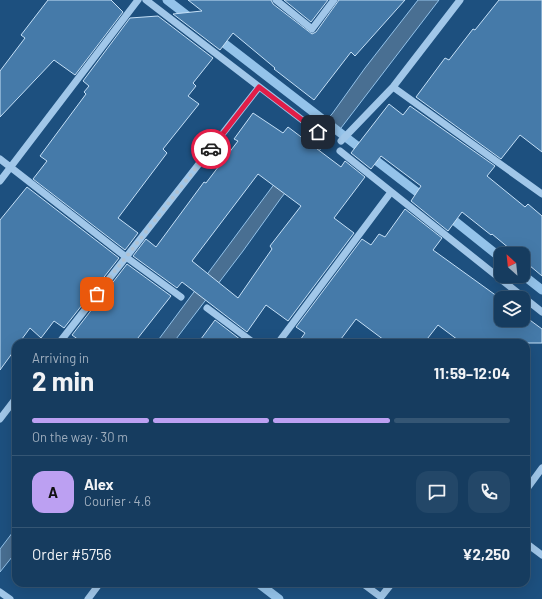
<!DOCTYPE html>
<meta charset="utf-8">
<style>
body{margin:0;font-family:Barlow,sans-serif;background:#234768;color:#f1f3f6;height:100vh;display:flex;flex-direction:column;font-size:15px;white-space:nowrap}
*{box-sizing:border-box;margin:0}
p{font-size:13px;color:#9eadbd}
.icon{flex:none;width:22px;height:22px;fill:none;stroke:currentColor;stroke-width:2;stroke-linecap:round;stroke-linejoin:round}
.map{position:relative;flex:1;overflow:hidden}
.details{position:absolute;left:12px;top:339px;width:518px;height:248px;display:flex;flex-direction:column;background:#163c5f;border-radius:12px;box-shadow:0 4px 16px #0002,0 0 0 1px #355674}
.details>*{flex:none}
.needle{width:26px;rotate:333deg}
.controls{position:absolute;left:494px;top:247px;display:grid;gap:8px}
.controls a{display:grid;place-items:center;width:36px;height:36px;border-radius:8px;background:#163c5f;box-shadow:0 4px 16px #0002,0 0 0 1px #355674;font-size:20px}
.pin{position:absolute;display:grid;place-items:center;width:34px;height:34px;color:#fff;margin:-17px;border-radius:8px;box-shadow:0 2px 6px #0006}
.courier{position:absolute;display:grid;place-items:center;width:40px;height:40px;margin:-20px;border:3px solid #e11d48;border-radius:50%;background:#fff;color:#222;box-shadow:0 1px 5px #0007}
.head em{font-style:normal;font-weight:700}
.head div{display:flex;flex-direction:column-reverse}
.head{display:flex;align-items:center;justify-content:space-between;height:68px;padding:0 20px}
h1{font-size:26px;font-weight:700;line-height:30px}
.bar{display:grid;grid-template-columns:repeat(4,1fr);gap:6px 4px;align-content:center;height:48px;padding:0 20px}
.bar i{height:5px;border-radius:3px;background:#355674}
.bar .current{background:#bca0f2}
.bar p{grid-column:span 4}
.line{display:flex;align-items:center;gap:10px;padding:0 20px;border-top:1px solid #355674}
.line div{flex:1}
.round{display:grid;place-items:center;flex:none;width:42px;height:42px;border-radius:12px;background:#234768}
.map>svg:first-child{display:block}
.water{fill:#496f92;stroke:#94c3ea}
.lines{fill:none;stroke-linecap:round;stroke-linejoin:round}
.stream{stroke:#94c3ea;stroke-width:9}
.building{fill:#457aa9;stroke:#c5e0f7;fill-rule:evenodd}
.minor{stroke:#a1c7e9;stroke-width:7}
.done{stroke:#b0c2d2;stroke-width:4;stroke-dasharray:0 7.2}
.route{stroke:#e11d48;stroke-width:5}
</style>
<div class="map">
<svg width="542" height="599" viewBox="0 0 542 599">
<rect width="100%" height="100%" fill="#1d507f"/>
<!-- water -->
<path class="water" d="M 418,0 L 439,0 L 341,128 L 323,146 L 281,198 L 243,251 L 173,343 L 156,343 L 307,140 L 332,114 L 365,68 Z
M 16,528 L 16,552 L 0,572 L 0,549 Z"/>
<g class="lines">
<!-- stream -->
<path class="stream" d="M 167,0 L 193,20
M 216,37 L 426,199
M 446,214 L 501,258
M 523,275 L 542,290
M 258,583 L 279,599"/>
</g>
<!-- building -->
<path class="building" d="M 48,0 L 111,0 L 123,12 L 75,75 L 54,60 L 0,117 L 0,71 L 25,38 L 21,35 Z
M 188,0 L 271,0 L 273,4 L 312,34 L 316,32 L 339,0 L 405,0 L 355,56 L 351,52 L 314,100 L 274,69 L 275,68 L 233,33 L 220,50 L 173,14 L 202,11 Z
M 284,0 L 328,0 L 311,22 Z
M 499,0 L 542,0 L 542,152 L 520,135 L 501,159 L 416,97 L 445,58 L 449,60 L 473,29 L 475,30 Z
M 158,16 L 213,58 L 193,83 L 196,86 L 188,96 L 199,104 L 163,149 L 167,153 L 118,218 L 138,233 L 125,250 L 33,179 L 47,161 L 40,156 L 86,94 L 84,92 L 89,86 L 83,81 L 130,18 Z
M 389,104 L 403,115 L 410,106 L 495,166 L 487,176 L 525,207 L 528,204 L 542,216 L 542,276 L 523,260 L 523,254 L 516,254 L 492,234 L 491,235 L 462,212 L 448,231 L 411,201 L 421,186 L 381,156 L 371,169 L 351,153 Z
M 253,113 L 283,133 L 288,127 L 341,167 L 345,161 L 365,177 L 334,218 L 354,233 L 288,321 L 266,305 L 247,332 L 182,282 L 177,288 L 133,256 L 146,239 L 156,247 L 204,182 L 206,183 L 238,141 L 234,139 ZM 258,174 L 301,206 L 270,246 L 272,249 L 238,298 L 192,261 Z
M 27,187 L 119,258 L 64,328 L 54,321 L 41,338 L 30,328 L 19,343 L 16,343 L 16,348 L 0,370 L 0,220 Z
M 405,209 L 442,238 L 433,250 L 501,299 L 501,320 L 523,320 L 523,315 L 542,329 L 542,343 L 462,343 L 438,325 L 424,343 L 388,343 L 356,319 L 338,343 L 298,343 L 305,333 L 296,327 L 362,239 L 371,245 L 379,234 L 385,237 Z
M 127,264 L 171,296 L 134,343 L 83,343 L 72,335 Z
M 215,320 L 241,340 L 239,343 L 198,343 Z"/>
<g class="lines">
<!-- minor -->
<path class="minor" d="M 146,0 L 318,132
M 276,0 L 312,29 L 334,0
M 393,87 L 542,194
M 341,141 L 393,87 L 460,0
M 340,151 L 542,312
M 0,159 L 126,257 L 181,297
M 0,181 L 138,0
M 207,308 L 254,343
M 59,343 L 259,87
M 278,343 L 391,192
M 0,419 L 16,398
M 526,490 L 542,468
M 526,543 L 542,555
M 362,583 L 381,597 L 392,583
M 0,592 L 10,599
M 88,599 L 100,583"/>
</g>
<g class="lines">
<!-- done -->
<path class="done" d="M 97,294 L 211,149"/>
<!-- route -->
<path class="route" d="M 211,149 L 259,87 L 318,132"/>
</g>
</svg>
<div class="controls">
<a><svg class="needle" viewBox="-14 -14 28 28"><path d="M0-13l5 13h-10z" fill="#e53935"/><path d="M0 13l5-13h-10z" fill="#9eadbd"/></svg></a>
<a><svg class="icon" aria-label="layers" viewBox="0 0 24 24"><path d="M12 4l9 5-9 5-9-5zM3 14l9 5 9-5"/></svg></a>
</div>
<div class="pin" style="left:97px;top:294px;background:#ea580c"><svg class="icon" aria-label="bag" viewBox="0 0 24 24"><path d="M5 8h14l-1 12H6zM9 8a3 3 0 0 1 6 0"/></svg></div>
<div class="pin" style="left:318px;top:132px;background:#1f2937"><svg class="icon" aria-label="home" viewBox="0 0 24 24"><path d="M3 11l9-7 9 7M6 9v11h12V9"/></svg></div>
<div class="courier" style="left:211px;top:149px"><svg class="icon" aria-label="car" viewBox="0 0 24 24"><path d="M5 17H2v-5l4-1 3-4h7l3 4 3 1v5h-3M9 17h6M6 11h13"/><circle cx="7" cy="17" r="2"/><circle cx="17" cy="17" r="2"/></svg></div>
<section class="details">
<div class="head"><div><h1>2 min</h1><p>Arriving in</p></div><em>11:59–12:04</em></div>
<div class="bar"><i class="current"></i><i class="current"></i><i class="current"></i><i></i><p>On the way · 30 m</p></div>
<div class="line" style="height:72px"><b class="round" style="background:#bca0f2;color:#111">A</b><div><b>Alex</b><p>Courier · 4.6</p></div><a class="round"><svg class="icon" aria-label="chat" viewBox="0 0 24 24"><path d="M4 5h16v11H9l-5 4z"/></svg></a><a class="round"><svg class="icon" aria-label="phone" viewBox="0 0 24 24"><path d="M5 4h4l2 5-3 2q2 4 5 5l2-3 5 2v4C11 20 4 13 5 4z"/></svg></a></div>
<div class="line" style="height:52px"><div>Order #5756</div><b>¥2,250</b></div>
</section>
</div>
